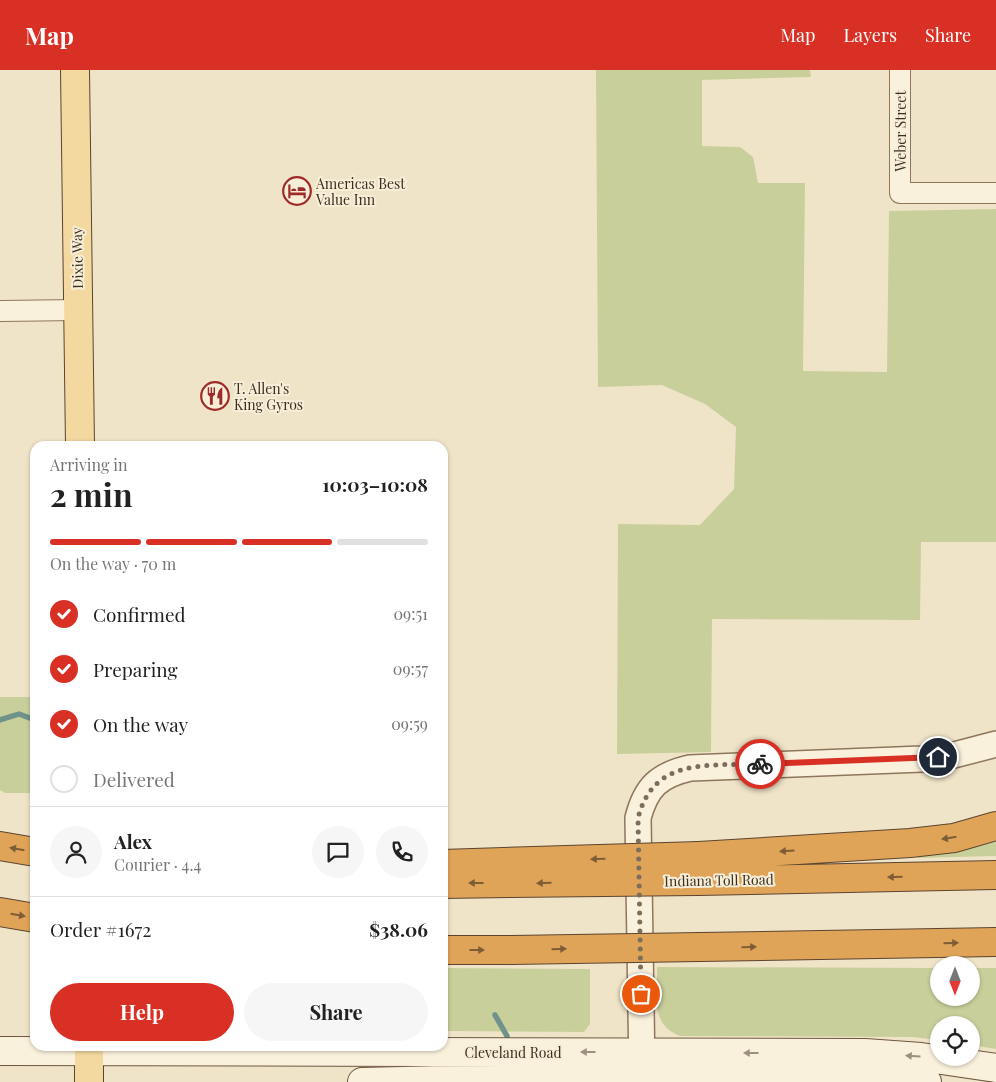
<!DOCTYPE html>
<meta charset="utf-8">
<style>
body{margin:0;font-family:"Playfair Display",serif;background:#f6f6f6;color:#222;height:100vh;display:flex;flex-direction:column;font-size:19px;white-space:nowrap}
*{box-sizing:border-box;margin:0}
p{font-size:16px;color:#767676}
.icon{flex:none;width:28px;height:28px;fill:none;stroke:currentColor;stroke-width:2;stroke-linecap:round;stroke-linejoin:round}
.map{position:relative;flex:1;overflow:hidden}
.details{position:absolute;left:30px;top:371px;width:418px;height:610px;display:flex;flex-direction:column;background:#fff;border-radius:15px;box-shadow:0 1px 4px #0004}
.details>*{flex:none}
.needle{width:32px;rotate:180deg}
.fabs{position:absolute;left:930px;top:886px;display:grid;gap:10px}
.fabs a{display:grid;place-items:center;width:50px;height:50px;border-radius:50%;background:#fff;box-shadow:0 1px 4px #0004;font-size:25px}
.pin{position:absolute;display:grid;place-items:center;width:42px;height:42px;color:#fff;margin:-21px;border:2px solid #fff;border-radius:50%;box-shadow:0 1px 5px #0007}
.courier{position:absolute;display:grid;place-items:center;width:50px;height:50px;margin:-25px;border:4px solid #d93025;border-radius:50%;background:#fff;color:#222;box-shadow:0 1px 6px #0007}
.head em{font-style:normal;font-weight:700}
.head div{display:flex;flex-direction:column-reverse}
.head{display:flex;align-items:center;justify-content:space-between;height:85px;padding:0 20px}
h1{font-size:32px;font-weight:700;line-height:38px}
.bar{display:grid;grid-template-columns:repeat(4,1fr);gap:8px 5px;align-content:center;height:60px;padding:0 20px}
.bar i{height:6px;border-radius:4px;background:#e0e0e0}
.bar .on{background:#d93025}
.bar p{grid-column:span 4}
.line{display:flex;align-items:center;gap:12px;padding:0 20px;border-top:1px solid #e0e0e0}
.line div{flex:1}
.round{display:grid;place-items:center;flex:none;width:52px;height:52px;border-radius:26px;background:#f6f6f6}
ol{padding:0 20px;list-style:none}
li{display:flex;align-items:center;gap:15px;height:55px}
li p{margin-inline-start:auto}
li .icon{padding:5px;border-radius:50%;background:#d93025;color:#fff;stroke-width:4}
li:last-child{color:#767676}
li i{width:28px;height:28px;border:2px solid #e0e0e0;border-radius:50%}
.button{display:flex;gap:10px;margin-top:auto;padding:10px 20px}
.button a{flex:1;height:58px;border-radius:30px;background:#d93025;color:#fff;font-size:20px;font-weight:700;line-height:58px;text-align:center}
.button a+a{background:#f6f6f6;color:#222}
header{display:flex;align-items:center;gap:30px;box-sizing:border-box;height:70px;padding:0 25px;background:#d93025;color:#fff}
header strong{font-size:24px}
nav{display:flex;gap:28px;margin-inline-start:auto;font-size:18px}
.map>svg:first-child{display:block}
.green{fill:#c9cf9b}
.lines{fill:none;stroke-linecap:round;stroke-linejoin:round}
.stream{stroke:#6f938a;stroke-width:5.5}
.minor-casing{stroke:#8d765c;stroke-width:22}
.tertiary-casing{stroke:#8d765c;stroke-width:28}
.secondary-casing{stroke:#6f573f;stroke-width:30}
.primary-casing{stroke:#5b4430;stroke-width:30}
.motorway-casing{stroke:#5b4430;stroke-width:30}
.minor{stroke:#faf1dc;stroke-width:20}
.tertiary{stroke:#faf1dc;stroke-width:25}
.secondary{stroke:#faf1dc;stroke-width:28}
.primary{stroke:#f3d9a0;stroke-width:28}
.motorway{stroke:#e0a458;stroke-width:28}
.motorway-bridge-casing{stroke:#5b4430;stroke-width:30;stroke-linecap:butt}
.motorway-bridge{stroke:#e0a458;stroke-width:28}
.oneway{fill:#7e5d36}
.oneway2{fill:#9c907e}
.done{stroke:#7c6e5b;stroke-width:5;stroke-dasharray:0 9}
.route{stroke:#d93025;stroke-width:6}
.labels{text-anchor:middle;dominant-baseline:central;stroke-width:4;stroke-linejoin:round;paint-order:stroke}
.street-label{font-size:14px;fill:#3d2e20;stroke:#f7eed8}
.poi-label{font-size:14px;fill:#3d2e20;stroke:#f7eed8;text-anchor:start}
</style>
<header>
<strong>Map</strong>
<nav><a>Map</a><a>Layers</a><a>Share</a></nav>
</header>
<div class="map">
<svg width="996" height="1012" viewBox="0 0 996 1012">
<rect width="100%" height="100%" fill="#f0e4c8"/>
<!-- green -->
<path class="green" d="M 596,0 L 810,0 L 811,7 L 702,10 L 702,76 L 740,77 L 753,87 L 758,113 L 805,113 L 803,301 L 887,302 L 889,141 L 996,139 L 996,472 L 921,472 L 920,550 L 712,549 L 711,682 L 617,684 L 618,454 L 700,455 L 734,419 L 736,357 L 705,334 L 662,315 L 598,317 Z
M 0,627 L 35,627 L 35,723 L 5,723 L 0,720 Z
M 996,771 L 996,786 L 917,788 L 917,784 Z
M 657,897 L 939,898 L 939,928 L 971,928 L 971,898 L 996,898 L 996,979 L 971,975 L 971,955 L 939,955 L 939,970 L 912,967 L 680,966 C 649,954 658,926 657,897 Z
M 443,898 L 590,899 L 590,954 L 584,962 L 443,961 Z"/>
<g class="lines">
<!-- stream -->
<path class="stream" d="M 0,650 L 19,644 L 35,650
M 495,945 L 507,966"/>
<defs>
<path id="minor" d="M 900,0 L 900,123 L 996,123
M 0,241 L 78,240"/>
<path id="tertiary" d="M 642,1002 L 638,748 C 646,717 659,705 690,698 L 922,689 L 954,685 L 996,674"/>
<path id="secondary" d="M 0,981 L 865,983 L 921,987 L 996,998
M 362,1012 L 485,1009 L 866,1008 L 927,1012"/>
<path id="primary" d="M 75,0 L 80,376
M 89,976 L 89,1012"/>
<path id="motorway" d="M 0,776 L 35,782
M 699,786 L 910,773 L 954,768 L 996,756
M 442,794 L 504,792
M 698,811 L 996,805
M 442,814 L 510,813
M 0,842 L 35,848
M 700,877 L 996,872
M 442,880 L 511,880"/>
</defs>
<!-- minor casing -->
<use href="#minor" class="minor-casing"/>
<!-- tertiary casing -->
<use href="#tertiary" class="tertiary-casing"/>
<!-- secondary casing -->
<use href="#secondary" class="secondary-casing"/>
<!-- primary casing -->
<use href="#primary" class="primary-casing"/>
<!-- motorway casing -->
<use href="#motorway" class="motorway-casing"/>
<!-- minor -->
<use href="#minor" class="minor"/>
<!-- tertiary -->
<use href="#tertiary" class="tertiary"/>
<!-- secondary -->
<use href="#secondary" class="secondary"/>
<!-- primary -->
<use href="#primary" class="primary"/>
<!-- motorway -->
<use href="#motorway" class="motorway"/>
<defs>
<path id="motorway-bridge" d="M 504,792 L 699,786
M 510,813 L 698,811
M 511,880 L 700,877"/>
</defs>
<!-- motorway-bridge casing -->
<use href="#motorway-bridge" class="motorway-bridge-casing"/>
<!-- motorway-bridge -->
<use href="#motorway-bridge" class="motorway-bridge"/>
</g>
<!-- one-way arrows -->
<defs><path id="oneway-solid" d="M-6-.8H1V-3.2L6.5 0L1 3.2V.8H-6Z" transform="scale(1.25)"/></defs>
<g class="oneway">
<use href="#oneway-solid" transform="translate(949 768) rotate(171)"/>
<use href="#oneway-solid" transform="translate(17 779) rotate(-170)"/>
<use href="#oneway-solid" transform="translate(787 781) rotate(177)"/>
<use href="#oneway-solid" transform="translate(598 789) rotate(178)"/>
<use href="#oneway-solid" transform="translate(895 807) rotate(179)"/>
<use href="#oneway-solid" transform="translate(476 813) rotate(180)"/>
<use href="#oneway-solid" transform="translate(544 813) rotate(179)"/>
<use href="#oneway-solid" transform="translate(18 845) rotate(10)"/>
<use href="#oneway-solid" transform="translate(951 873) rotate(-1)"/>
<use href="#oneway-solid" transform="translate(749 877) rotate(-1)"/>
<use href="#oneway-solid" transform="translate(559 879) rotate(-1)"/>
<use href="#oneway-solid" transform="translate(477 880)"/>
</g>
<g class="oneway2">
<use href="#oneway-solid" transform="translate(588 982) rotate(-180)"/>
<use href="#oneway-solid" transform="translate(751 983) rotate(-180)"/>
<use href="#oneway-solid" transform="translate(913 986) rotate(-176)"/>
</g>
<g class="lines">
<!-- done -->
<path class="done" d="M 641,924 L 638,748 C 654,687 707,696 760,694"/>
<!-- route -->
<path class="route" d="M 760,694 L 938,687"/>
</g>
<!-- icons -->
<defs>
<symbol id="hotel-ring" viewBox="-11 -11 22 22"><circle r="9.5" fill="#f7eed8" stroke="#9e2a2b" stroke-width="1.5"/><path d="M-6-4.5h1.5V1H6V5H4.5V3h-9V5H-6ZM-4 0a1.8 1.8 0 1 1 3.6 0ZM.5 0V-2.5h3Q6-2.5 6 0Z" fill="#9e2a2b"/></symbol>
<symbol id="restaurant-ring" viewBox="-11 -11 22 22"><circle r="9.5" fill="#f7eed8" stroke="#9e2a2b" stroke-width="1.5"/><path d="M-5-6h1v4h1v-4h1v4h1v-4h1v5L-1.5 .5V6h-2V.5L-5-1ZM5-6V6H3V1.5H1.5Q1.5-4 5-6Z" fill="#9e2a2b"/></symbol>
</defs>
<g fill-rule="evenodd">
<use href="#hotel-ring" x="281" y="105" width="32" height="32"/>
<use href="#restaurant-ring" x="199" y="310" width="32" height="32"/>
</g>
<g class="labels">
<!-- street labels -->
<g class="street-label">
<text transform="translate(900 61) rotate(-90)">Weber Street</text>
<text transform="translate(77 188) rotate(-91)">Dixie Way</text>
<text transform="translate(719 810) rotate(-1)">Indiana Toll Road</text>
<text x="513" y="982">Cleveland Road</text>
</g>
<!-- poi labels -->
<g class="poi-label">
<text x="316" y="113">Americas Best<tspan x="316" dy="16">Value Inn</tspan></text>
<text x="234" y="318">T. Allen's<tspan x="234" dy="16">King Gyros</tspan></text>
</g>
</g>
</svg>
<div class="fabs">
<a><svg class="needle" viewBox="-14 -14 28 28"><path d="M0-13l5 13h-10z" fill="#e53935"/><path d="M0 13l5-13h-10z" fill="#767676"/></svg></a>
<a><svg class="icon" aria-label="locate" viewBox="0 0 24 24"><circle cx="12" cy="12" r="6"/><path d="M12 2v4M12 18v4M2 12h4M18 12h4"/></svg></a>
</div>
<div class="pin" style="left:641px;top:924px;background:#ea580c"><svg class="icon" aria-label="bag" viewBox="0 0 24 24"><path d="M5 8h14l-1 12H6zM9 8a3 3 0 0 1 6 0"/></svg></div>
<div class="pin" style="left:938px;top:687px;background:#1f2937"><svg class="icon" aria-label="home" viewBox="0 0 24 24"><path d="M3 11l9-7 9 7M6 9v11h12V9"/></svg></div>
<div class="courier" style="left:760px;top:694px"><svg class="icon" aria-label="bike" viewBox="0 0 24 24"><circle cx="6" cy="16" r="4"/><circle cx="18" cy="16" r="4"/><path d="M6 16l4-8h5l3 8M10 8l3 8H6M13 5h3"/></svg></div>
<section class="details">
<div class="head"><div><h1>2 min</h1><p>Arriving in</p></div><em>10:03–10:08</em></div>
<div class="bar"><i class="on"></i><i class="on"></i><i class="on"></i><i></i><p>On the way · 70 m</p></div>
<ol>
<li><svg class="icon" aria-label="check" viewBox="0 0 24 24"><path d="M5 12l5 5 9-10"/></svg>Confirmed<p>09:51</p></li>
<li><svg class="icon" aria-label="check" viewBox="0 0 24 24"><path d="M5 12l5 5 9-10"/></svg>Preparing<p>09:57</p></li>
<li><svg class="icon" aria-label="check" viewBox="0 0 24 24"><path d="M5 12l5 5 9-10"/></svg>On the way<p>09:59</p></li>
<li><i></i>Delivered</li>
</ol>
<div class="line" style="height:90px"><a class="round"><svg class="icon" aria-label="person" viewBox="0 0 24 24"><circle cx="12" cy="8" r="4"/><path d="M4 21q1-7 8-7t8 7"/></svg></a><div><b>Alex</b><p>Courier · 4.4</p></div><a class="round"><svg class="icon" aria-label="chat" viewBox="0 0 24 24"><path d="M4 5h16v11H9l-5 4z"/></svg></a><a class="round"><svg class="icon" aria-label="phone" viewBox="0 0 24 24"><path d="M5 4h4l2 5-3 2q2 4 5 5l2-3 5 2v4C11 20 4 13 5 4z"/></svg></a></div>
<div class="line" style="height:65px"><div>Order #1672</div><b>$38.06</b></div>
<div class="button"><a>Help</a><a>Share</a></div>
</section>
</div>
